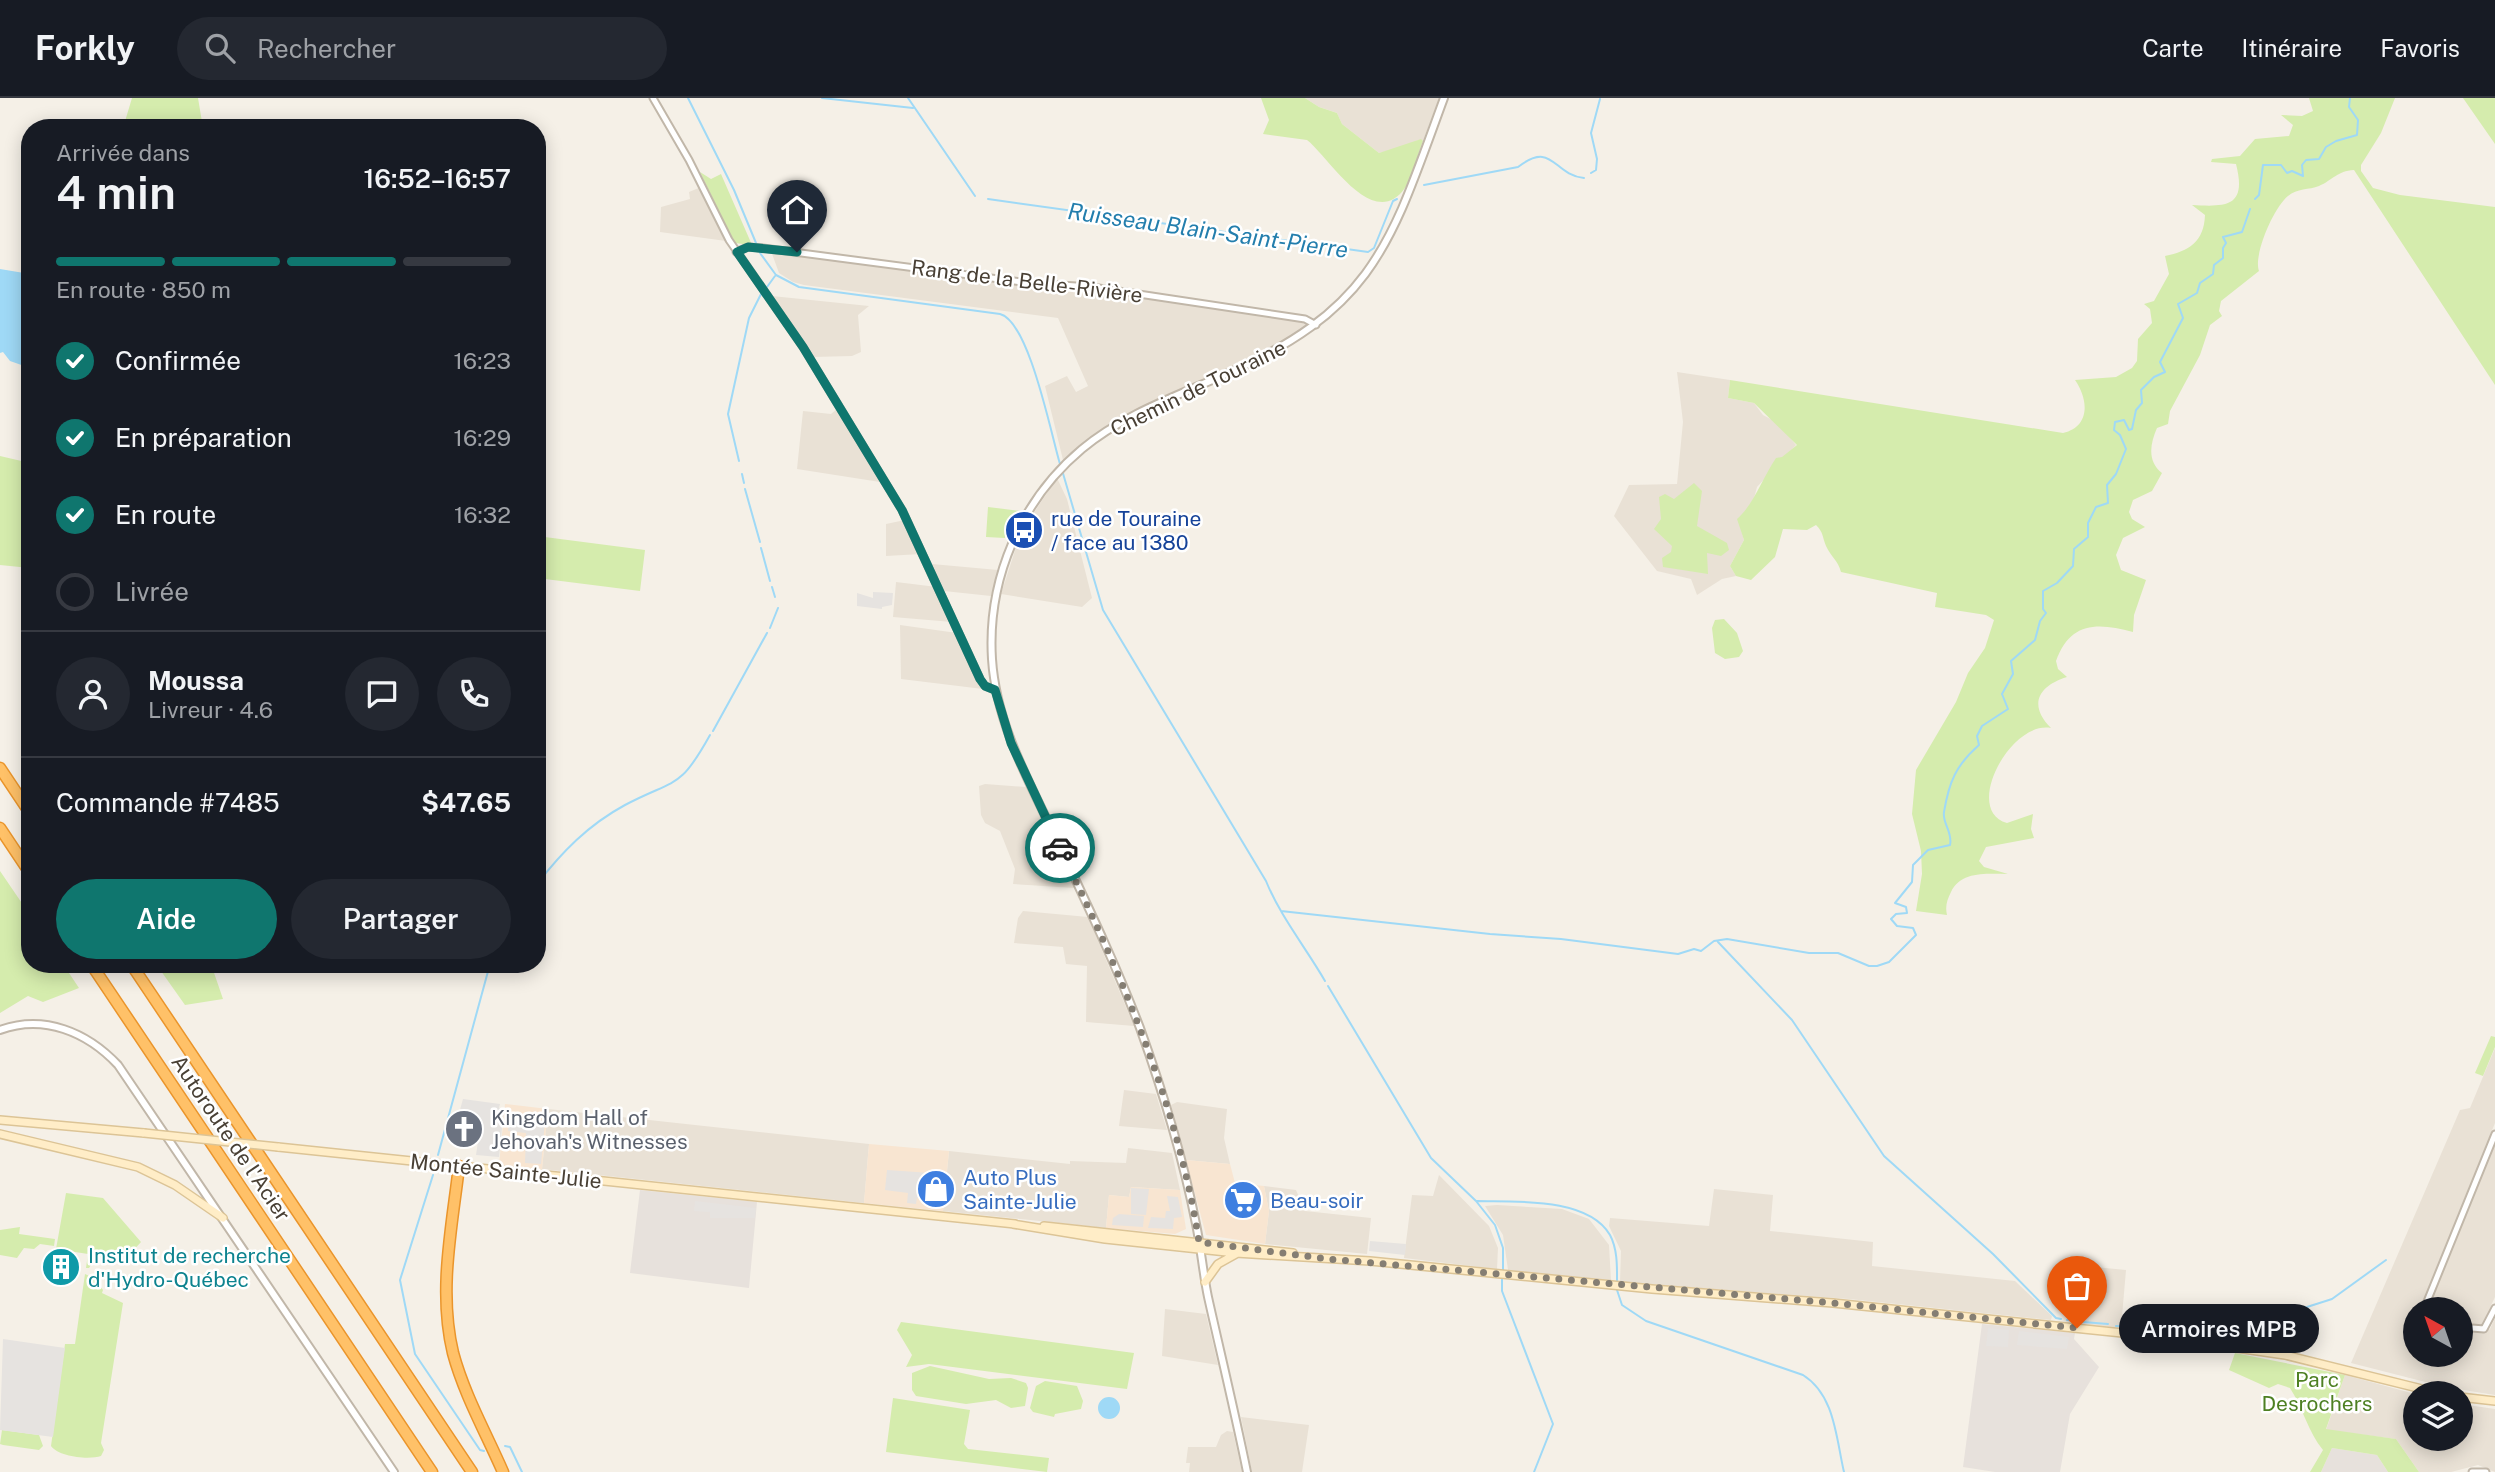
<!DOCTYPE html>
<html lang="fr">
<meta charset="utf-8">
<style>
body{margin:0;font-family:"Public Sans",sans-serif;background:#242831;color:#f1f3f6;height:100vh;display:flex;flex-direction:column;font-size:26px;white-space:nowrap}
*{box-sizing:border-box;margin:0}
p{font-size:23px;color:#9ea1a6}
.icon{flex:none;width:38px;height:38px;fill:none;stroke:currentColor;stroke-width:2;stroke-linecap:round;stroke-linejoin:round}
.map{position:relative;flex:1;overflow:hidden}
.panel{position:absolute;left:21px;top:21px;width:525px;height:854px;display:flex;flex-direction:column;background:#171b24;border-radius:28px;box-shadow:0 4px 18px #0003}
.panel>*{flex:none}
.needle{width:46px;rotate:320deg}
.tools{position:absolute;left:2403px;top:1199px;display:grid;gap:14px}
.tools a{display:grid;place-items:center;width:70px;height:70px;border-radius:50%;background:#171b24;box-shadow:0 4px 18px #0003;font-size:35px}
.pin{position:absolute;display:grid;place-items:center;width:60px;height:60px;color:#fff;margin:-72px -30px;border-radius:50% 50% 50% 0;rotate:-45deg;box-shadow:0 0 7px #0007}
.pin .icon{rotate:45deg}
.courier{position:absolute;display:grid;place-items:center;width:70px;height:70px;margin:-35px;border:5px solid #0f766e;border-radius:50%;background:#fff;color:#222;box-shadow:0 2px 9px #0007}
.bubble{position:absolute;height:49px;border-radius:24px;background:#171b24;box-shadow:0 4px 18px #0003;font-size:23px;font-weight:600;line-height:49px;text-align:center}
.head em{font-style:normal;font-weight:600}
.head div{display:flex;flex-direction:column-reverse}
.head{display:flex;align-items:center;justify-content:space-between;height:119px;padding:0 35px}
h1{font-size:46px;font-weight:600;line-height:52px}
.bar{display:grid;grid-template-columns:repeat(4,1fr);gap:10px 7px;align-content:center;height:84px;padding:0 35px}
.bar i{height:9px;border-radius:5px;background:#363941}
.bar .selected{background:#0f766e}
.bar p{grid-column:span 4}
.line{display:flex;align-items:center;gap:18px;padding:0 35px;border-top:2px solid #363941}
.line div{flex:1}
.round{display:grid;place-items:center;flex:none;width:74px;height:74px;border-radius:37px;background:#242831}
ol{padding:0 35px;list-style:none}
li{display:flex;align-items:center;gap:21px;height:77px}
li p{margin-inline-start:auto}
li .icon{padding:7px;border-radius:50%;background:#0f766e;color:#fff;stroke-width:4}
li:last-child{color:#9ea1a6}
li i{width:38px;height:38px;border:4px solid #363941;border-radius:50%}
.action{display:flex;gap:14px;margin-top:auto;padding:14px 35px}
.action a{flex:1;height:80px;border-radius:42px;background:#0f766e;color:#fff;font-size:28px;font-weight:600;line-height:80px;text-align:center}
.action a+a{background:#242831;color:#f1f3f6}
header{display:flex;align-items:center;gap:42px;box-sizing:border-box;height:98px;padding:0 35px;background:#171b24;border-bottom:2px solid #363941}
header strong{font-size:33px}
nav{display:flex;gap:38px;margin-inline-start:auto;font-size:24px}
.search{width:490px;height:63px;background:#242831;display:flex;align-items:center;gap:18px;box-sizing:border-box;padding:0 24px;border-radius:38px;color:#9ea1a6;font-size:26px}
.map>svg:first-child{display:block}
.residential{fill:#e9e1d5}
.commercial{fill:#f8e5d1}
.industrial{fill:#e7e1dc}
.green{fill:#d5ecad}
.parking{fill:#e6e3e0}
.water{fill:#9fd9f6}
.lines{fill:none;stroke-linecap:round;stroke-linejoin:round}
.stream{stroke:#9fd9f6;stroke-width:2}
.minor-casing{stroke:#c1b7a9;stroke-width:9}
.tertiary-casing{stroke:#c1b7a9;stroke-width:10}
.secondary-casing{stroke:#dcc496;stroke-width:10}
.motorway-casing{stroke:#ea952c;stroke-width:13}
.minor{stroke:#fff;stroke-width:5}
.tertiary{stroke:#fff;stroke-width:6}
.secondary{stroke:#ffedc7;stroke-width:7}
.motorway{stroke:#ffc168;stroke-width:10}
.secondary-bridge-casing{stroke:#dcc496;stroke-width:10;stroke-linecap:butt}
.secondary-bridge{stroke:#ffedc7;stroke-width:7}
.done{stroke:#857e73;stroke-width:7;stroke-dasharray:0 12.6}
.route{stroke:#0f766e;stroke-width:9}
.labels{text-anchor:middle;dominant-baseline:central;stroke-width:5;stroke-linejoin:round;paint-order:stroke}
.street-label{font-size:21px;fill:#494035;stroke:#fff}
.transit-label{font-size:21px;fill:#164399;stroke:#fff;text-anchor:start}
.worship-label{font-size:21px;fill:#5b616d;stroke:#fff;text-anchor:start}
.shop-label{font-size:21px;fill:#366cbe;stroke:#fff;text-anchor:start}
.culture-label{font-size:21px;fill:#0d838f;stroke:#fff;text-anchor:start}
.park-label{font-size:21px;fill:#4e8023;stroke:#fff}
.water-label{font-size:23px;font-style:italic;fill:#237ead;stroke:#fff}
</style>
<header>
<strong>Forkly</strong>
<div class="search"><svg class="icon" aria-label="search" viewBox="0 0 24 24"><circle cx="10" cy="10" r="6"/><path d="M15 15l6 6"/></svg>Rechercher</div>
<nav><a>Carte</a><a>Itinéraire</a><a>Favoris</a></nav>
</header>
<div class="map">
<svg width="2495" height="1374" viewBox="0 0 2495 1374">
<rect width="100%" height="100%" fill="#f5f0e7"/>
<!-- residential -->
<path class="residential" d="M 1305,0 L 1439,0 L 1423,43 L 1418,42 L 1406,49 L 1379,55 L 1342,26 L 1337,15 L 1319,9 Z
M 701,89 L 726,143 L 660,134 L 661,109 L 690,101 L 689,94 Z
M 771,153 L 1029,188 L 1109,194 L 1295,221 L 1307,226 L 1290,240 L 1267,252 L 1117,321 L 1063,362 L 1045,288 L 1067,278 L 1076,294 L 1088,288 L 1058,220 L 804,187 L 793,184 L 779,175 Z
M 772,198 L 869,208 L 858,217 L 861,254 L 852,258 L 813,259 Z
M 1677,274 L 1730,282 L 1728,300 L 1754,305 L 1763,317 L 1778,325 L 1796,347 L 1757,389 L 1752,408 L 1738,421 L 1744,442 L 1730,468 L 1736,478 L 1722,481 L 1697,497 L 1691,481 L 1657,473 L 1614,418 L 1629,387 L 1677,386 L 1683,324 Z
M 838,310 L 882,383 L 880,384 L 797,371 L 803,313 L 831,316 Z
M 1057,380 L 1067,401 L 1092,500 L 1082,509 L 1001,496 L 1021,434 Z
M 905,422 L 921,456 L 886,458 L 886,426 Z
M 932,466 L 998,472 L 991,498 L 944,493 Z
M 896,484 L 937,489 L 952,524 L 893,519 Z
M 900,527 L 957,535 L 983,591 L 901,581 Z
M 985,686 L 1026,689 L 1074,790 L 1013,786 L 1015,771 L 1000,733 L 985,725 L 981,717 L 979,688 Z
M 1023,813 L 1088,819 L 1134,928 L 1086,924 L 1087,868 L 1066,866 L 1063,849 L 1014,845 L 1018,820 Z
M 2495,950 L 2495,1025 L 2420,1211 L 2415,1211 L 2415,1256 L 2460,1256 L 2461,1233 L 2482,1235 L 2490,1231 L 2495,1220 L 2495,1297 L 2445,1289 L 2351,1265 L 2460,1012 L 2470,1010 Z
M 1124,992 L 1156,996 L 1167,1032 L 1119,1028 Z
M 1177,1004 L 1227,1011 L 1224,1040 L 1230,1066 L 1186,1062 L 1171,1007 Z
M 548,1011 L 869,1046 L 864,1105 L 542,1071 Z
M 2495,1046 L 2495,1199 L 2482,1227 L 2461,1226 L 2460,1211 L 2428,1211 Z
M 1128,1050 L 1172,1055 L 1180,1092 L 1131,1089 L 1129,1099 L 1109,1097 L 1106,1130 L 943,1113 L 949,1053 L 1070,1066 L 1070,1063 L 1126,1065 Z
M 1439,1077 L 1489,1128 L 1498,1150 L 1497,1171 L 1404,1160 L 1412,1097 L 1433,1098 Z
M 1264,1088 L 1296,1092 L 1305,1113 L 1371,1120 L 1367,1156 L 1265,1146 L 1269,1113 Z
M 1714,1091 L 1773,1097 L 1770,1133 L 1873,1144 L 1872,1168 L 2015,1183 L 2052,1218 L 2051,1222 L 1849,1201 L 1620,1184 L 1621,1153 L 1609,1128 L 1610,1120 L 1709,1128 Z
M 1497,1107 L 1562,1111 L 1589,1121 L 1609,1147 L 1611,1183 L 1508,1172 L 1503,1137 L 1485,1108 Z
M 2095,1169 L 2126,1172 L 2121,1230 L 2089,1227 Z
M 1165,1211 L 1206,1216 L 1218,1267 L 1162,1258 Z
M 2345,1277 L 2415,1296 L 2415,1340 L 2460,1340 L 2461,1306 L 2495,1311 L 2495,1374 L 2478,1367 L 2451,1374 L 2419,1374 L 2396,1341 L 2326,1332 Z
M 1241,1319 L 1309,1327 L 1302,1374 L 1252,1374 Z
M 1227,1333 L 1233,1334 L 1242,1374 L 1189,1374 L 1190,1365 L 1186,1365 L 1188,1349 L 1216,1349 L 1221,1337 Z"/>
<!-- commercial -->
<path class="commercial" d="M 505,1006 L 548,1011 L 542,1071 L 499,1067 Z
M 869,1046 L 949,1053 L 943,1113 L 864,1105 Z
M 1186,1062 L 1230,1066 L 1235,1085 L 1264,1088 L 1269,1113 L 1265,1146 L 1206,1137 Z
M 1131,1089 L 1180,1092 L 1186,1131 L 1175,1136 L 1106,1130 L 1109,1097 L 1129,1099 Z"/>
<!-- industrial -->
<path class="industrial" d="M 640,1092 L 757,1104 L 749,1190 L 630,1175 Z
M 2076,1167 L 2095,1169 L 2089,1227 L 2069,1224 Z
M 1982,1226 L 2075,1235 L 2074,1241 L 2099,1269 L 2070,1316 L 2060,1374 L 1995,1374 L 1963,1369 Z
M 2332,1350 L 2377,1357 L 2388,1374 L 2321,1374 Z"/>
<!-- green -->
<path class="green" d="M 132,0 L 198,0 L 203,30 L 123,30 Z
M 1261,0 L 1305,0 L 1319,9 L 1337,15 L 1342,26 L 1379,55 L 1421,41 L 1423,43 C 1417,57 1414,78 1405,90 C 1373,135 1329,59 1307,42 L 1263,36 L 1269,22 Z
M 2309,0 L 2395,0 L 2381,35 L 2361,67 L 2361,73 L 2373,90 L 2400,97 L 2495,109 L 2495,287 L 2354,72 C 2337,73 2333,82 2319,88 C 2309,92 2297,90 2288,98 C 2274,109 2253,157 2259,173 L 2221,203 L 2219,213 L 2222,218 L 2210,227 L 2200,257 L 2170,313 L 2168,326 L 2157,330 C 2150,346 2147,363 2162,375 L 2152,393 L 2133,402 L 2129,414 L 2132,421 L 2145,429 L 2123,440 L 2116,457 L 2121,472 L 2146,482 L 2134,517 L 2133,534 C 2097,524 2070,524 2056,563 L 2058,571 L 2067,579 C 2038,588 2028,607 2051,630 C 2011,622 1962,712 2007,725 L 2033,716 L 2031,731 L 2034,740 L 1986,749 L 1979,763 L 1984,769 L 2008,776 C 1986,776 1961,773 1951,794 C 1947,802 1945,808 1947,817 L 1916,813 L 1922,776 L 1921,753 L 1912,716 L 1916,672 L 1956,604 L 1968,575 L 1985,550 L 1994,522 L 1986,517 L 1935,509 L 1937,495 L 1841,474 C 1838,462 1831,459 1826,448 C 1822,439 1824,435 1816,427 L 1807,432 L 1783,431 L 1775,459 L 1751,482 L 1736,478 L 1730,468 L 1744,442 L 1737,421 C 1754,406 1762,381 1776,360 L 1782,359 L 1797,347 L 1754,305 L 1728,300 L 1730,282 L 2063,335 C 2090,329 2089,302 2075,282 L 2116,279 L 2132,270 L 2137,263 L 2138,241 L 2152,225 L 2150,211 L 2144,206 L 2154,203 L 2169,176 L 2165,158 C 2189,153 2204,144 2205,117 L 2192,107 C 2227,109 2247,109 2236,66 L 2211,64 L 2212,61 L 2240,58 L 2255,41 L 2289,38 L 2293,27 L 2281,17 L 2302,18 L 2313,13 Z
M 2463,0 L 2495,0 L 2495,46 Z
M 700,74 L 711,81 L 721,76 L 752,147 L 734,145 Z
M 0,358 L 30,365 L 30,470 L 0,467 Z
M 1694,385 L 1702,393 L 1697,428 L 1727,445 L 1729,452 L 1721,458 L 1707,455 L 1708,476 L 1663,469 L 1662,460 L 1671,454 L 1672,448 L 1654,431 L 1661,421 L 1659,399 L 1665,396 L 1674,401 Z
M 988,409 L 1021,413 L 1005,440 L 986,439 Z
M 537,438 L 645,452 L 640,493 L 537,480 Z
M 1724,521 L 1737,535 L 1743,553 L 1739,559 L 1725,561 L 1715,555 L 1712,530 L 1715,522 Z
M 0,773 L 30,817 L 30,866 L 63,866 L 79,890 L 43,904 L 28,898 L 0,915 Z
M 156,866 L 211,866 L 223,901 L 185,907 Z
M 2491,938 L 2495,939 L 2495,949 L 2483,978 L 2475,975 Z
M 66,1095 L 103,1100 L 141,1144 L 130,1156 L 123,1156 L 122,1151 L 107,1156 L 108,1160 L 96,1159 L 89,1170 L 86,1170 L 88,1156 L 56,1151 Z
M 20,1129 L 19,1136 L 55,1141 L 54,1148 L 40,1146 L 34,1151 L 24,1150 L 17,1160 L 0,1157 L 0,1132 Z
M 85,1176 L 94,1180 L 103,1192 L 102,1195 L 123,1205 L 101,1345 L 104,1352 L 101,1358 C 89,1362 59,1359 51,1348 L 65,1246 L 75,1246 Z
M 901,1224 L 1134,1255 L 1127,1291 L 929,1266 L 906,1269 L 912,1257 L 897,1232 Z
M 2235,1255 L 2345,1277 L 2326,1331 L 2396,1341 L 2419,1374 L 2388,1374 L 2377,1357 L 2332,1350 L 2321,1374 L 2310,1374 L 2323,1352 C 2308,1334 2303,1310 2290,1290 L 2278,1286 L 2269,1290 L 2229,1272 Z
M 930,1268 L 989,1281 L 1011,1280 L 1026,1285 L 1028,1290 L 1025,1308 L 1011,1310 L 996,1302 L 966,1306 L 916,1298 L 912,1292 L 912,1275 Z
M 1045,1283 L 1077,1288 L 1083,1303 L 1081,1311 L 1055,1316 L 1054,1319 L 1033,1314 L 1030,1310 L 1036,1288 Z
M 893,1300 L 970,1312 L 964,1346 L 968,1351 L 1049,1360 L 1047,1374 L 886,1354 Z
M 2,1332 L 39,1337 L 43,1348 L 39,1352 L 3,1347 L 0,1346 Z"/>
<!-- parking -->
<path class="parking" d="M 873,494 L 893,495 L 892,507 L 882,509 L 882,511 L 857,508 L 857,495 L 873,500 Z
M 463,1001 L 500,1006 L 499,1010 L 504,1011 L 499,1059 L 476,1057 L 481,1023 L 458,1019 Z
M 510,1017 L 545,1023 L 541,1066 L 525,1065 L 526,1035 L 508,1033 Z
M 887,1072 L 931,1075 L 928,1101 L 917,1100 L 916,1106 L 907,1105 L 908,1095 L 885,1092 Z
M 1131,1090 L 1149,1091 L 1146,1117 L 1131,1116 Z
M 1167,1098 L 1178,1099 L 1182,1119 L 1174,1120 L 1173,1131 L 1148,1130 L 1151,1119 L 1165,1120 L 1166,1113 L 1170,1113 Z
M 695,1103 L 756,1110 L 755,1120 L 710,1120 L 710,1114 L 694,1113 Z
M 1119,1116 L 1144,1118 L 1143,1129 L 1112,1127 L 1113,1120 Z
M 1370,1143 L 1406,1146 L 1405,1157 L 1369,1153 Z
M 1988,1230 L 2009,1232 L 2008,1249 L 1986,1248 Z
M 2019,1233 L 2069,1239 L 2067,1251 L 2017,1247 Z
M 3,1241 L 65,1250 L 53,1339 L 0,1332 Z"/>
<!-- water -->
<path class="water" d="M 0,171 L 30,176 L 30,270 L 10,263 L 3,254 L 0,255 Z
M1098 1310a11 11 0 1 1 22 0a11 11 0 1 1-22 0Z"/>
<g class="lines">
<!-- stream -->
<path class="stream" d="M 688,0 L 734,92 L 756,145
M 822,0 L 913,10
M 908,0 L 975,98
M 1591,75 L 1596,72 L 1597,61 L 1591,35 L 1600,1
M 1424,87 L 1518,69 C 1553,42 1553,77 1584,80
M 988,101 L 1368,154 L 1374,150 L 1393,103 L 1397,101
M 2255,101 L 2259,97 L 2263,67 L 2281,67 L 2287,75 L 2292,73 L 2303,78 L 2302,67 L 2306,62 L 2319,61 L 2326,49 L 2336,43 L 2357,37 L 2358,22 L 2349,9 L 2350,0
M 760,155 L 776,177 L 799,189 L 1000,216 C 1029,223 1051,336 1060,366
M 767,189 L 775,178
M 739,363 L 728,316 L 749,220 L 761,196
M 1062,372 L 1103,512 L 1266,783 C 1280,818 1306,850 1325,883
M 742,376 L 744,385
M 745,391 L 760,444
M 761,450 L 770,483
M 772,489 L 775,499
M 770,530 L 778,510
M 713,633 L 767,535
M 537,786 C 562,754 588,727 625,707 C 676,680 679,693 710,637
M 1281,813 L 1490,836 L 1561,841 L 1678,856 L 1694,851 L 1701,853 L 1714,843 L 1727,841 L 1809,855 L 1838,855 L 1869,868 L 1877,868 L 1889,864 L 1916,837 L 1913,830 L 1897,828 L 1891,821 L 1896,816 L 1907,815 L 1906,809 L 1895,805 L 1912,784 L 1913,767 L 1928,752 L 1950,747 C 1953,734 1942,725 1944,714 C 1949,684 1956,667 1979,647 L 1977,638 L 1982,628 L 2008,611 L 2002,596 L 2013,576 L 2011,563 L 2035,542 L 2040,523 L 2046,515 L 2043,511 L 2043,493 L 2057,485 L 2073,468 L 2074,451 L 2088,439 L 2088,425 L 2096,409 L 2108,405 L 2107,387 L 2116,376 L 2126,351 L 2120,337 L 2114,332 L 2115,324 L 2124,322 L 2129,332 L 2132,331 L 2136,312 L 2142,305 L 2141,292 L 2154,279 L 2165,274 L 2160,264 L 2183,220 L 2178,206 L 2197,195 L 2200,185 L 2213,176 L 2214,167 L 2223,160 L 2223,150 L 2226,145 L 2223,139 L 2242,134 L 2250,111
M 1718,844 L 1792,922 L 1884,1058 L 1993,1156 L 2056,1220 L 2061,1221
M 1328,888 L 1431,1060 L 1476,1103 L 1495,1127 L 1503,1150 L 1503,1174
M 438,1057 L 490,866
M 433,1077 L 400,1182 L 415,1256 L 480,1352 L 484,1353
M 1477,1103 C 1516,1104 1588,1099 1610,1137 C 1618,1152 1617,1171 1617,1186
M 1502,1180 L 1502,1193 L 1553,1326 L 1534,1374
M 1617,1192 L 1622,1207 L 1646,1223 L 1803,1277 C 1835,1297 1836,1340 1844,1374
M 2067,1222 L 2073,1222
M 2083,1224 L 2108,1226
M 2116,1228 L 2204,1233 L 2231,1220 L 2307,1209 L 2332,1201 L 2386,1162
M 505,1348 L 510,1349 L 522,1374"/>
<defs>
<path id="minor" d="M 653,0 L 689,62 L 729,142 L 803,249 L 902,412 L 980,581 L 985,588 L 995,592
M 736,154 L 748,149 L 763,150 L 1029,185 L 1092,189 L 1305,221 L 1316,227
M 2424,1211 L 2495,1036
M 2460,1229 L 2484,1231 L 2495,1210
M 2472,1374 L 2486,1374"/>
<path id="tertiary" d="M 0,932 C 44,916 87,934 118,967 L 394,1374
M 1247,1374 C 1235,1315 1221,1257 1208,1199 C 1203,1175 1201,1150 1196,1126 C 1183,1060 1163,994 1140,930 C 1115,864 1084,800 1054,736 C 1027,680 996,624 992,561 C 987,481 1021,402 1082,351 C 1124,316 1177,298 1226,276 C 1376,210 1391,144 1444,0"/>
<path id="secondary" d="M 0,1022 L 144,1035
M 0,1036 L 138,1069 L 175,1087 L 223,1120
M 278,1049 L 1015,1126
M 1013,1126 L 1105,1141 L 1236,1155 L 1370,1163 L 1652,1191 L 1833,1205 L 2161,1239 L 2285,1257 L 2438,1295
M 1044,1128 L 1293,1155
M 1205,1184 L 1218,1166 L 1236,1156
M 2460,1299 L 2495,1303"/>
<path id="motorway" d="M 0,670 L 30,715
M 0,730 L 30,775
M 91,866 L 432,1374
M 131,866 L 472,1374
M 459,1068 C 452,1129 438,1193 453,1255 C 464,1296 486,1335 503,1374"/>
</defs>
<!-- minor casing -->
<use href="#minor" class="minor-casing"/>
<!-- tertiary casing -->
<use href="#tertiary" class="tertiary-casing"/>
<!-- secondary casing -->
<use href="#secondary" class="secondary-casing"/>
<!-- motorway casing -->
<use href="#motorway" class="motorway-casing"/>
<!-- minor -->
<use href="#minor" class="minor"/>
<!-- tertiary -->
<use href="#tertiary" class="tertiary"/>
<!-- secondary -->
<use href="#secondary" class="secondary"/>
<!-- motorway -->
<use href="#motorway" class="motorway"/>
<defs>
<path id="secondary-bridge" d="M 144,1035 L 278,1049"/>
</defs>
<!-- secondary-bridge casing -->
<use href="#secondary-bridge" class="secondary-bridge-casing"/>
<!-- secondary-bridge -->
<use href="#secondary-bridge" class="secondary-bridge"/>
</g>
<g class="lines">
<!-- done -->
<path class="done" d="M 1060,750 C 1120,874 1178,1006 1199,1144 L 1328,1161 L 1833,1205 L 2077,1230"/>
<!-- route -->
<path class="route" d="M 797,154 L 748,149 L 737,154 L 803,249 L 902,412 L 980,581 L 985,588 L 995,592 L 1011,645 L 1060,750"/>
</g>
<!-- icons -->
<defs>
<symbol id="bus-disc" viewBox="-11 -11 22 22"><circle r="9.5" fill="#1a4fb4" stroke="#fff"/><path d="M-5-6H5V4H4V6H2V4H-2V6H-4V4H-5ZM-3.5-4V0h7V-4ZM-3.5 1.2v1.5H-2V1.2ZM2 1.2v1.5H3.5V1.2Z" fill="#fff"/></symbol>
<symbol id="church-disc" viewBox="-11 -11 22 22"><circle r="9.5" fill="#6b7280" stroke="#fff"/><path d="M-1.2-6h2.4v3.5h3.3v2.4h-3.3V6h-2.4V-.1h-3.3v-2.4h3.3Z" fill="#fff"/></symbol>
<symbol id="shop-disc" viewBox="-11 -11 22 22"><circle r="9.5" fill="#3f7fe0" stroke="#fff"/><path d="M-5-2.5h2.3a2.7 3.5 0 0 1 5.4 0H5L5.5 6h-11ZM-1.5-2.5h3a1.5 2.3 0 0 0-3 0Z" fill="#fff"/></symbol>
<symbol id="supermarket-disc" viewBox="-11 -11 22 22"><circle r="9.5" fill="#3f7fe0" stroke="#fff"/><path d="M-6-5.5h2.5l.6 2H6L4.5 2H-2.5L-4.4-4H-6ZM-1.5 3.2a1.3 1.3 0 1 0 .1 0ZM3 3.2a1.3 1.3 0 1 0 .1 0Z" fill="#fff"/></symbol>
<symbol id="building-disc" viewBox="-11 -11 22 22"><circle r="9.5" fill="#0f9aa8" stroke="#fff"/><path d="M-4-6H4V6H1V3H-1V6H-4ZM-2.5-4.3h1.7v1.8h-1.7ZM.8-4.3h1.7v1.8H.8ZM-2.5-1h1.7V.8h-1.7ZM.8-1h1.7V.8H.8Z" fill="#fff"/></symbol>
</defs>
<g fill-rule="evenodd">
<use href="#bus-disc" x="1002" y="410" width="44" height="44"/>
<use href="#church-disc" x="442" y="1009" width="44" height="44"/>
<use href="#shop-disc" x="914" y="1069" width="44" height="44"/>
<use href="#supermarket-disc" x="1221" y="1080" width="44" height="44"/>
<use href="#building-disc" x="39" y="1147" width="44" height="44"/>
</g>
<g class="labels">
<!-- street labels -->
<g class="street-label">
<text transform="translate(1027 183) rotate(7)">Rang de la Belle-Rivière</text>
<text transform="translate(1198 290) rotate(-26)">Chemin de Touraine</text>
<text transform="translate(231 1040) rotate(56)">Autoroute de l'Acier</text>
<text transform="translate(506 1073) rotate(6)">Montée Sainte-Julie</text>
</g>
<!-- transit labels -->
<g class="transit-label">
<text x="1051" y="420">rue de Touraine<tspan x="1051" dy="24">/ face au 1380</tspan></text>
</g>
<!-- worship labels -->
<g class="worship-label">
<text x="491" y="1019">Kingdom Hall of<tspan x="491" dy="24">Jehovah's Witnesses</tspan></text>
</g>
<!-- shop labels -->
<g class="shop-label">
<text x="963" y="1079">Auto Plus<tspan x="963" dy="24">Sainte-Julie</tspan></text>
<text x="1270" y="1102">Beau-soir</text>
</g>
<!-- culture labels -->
<g class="culture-label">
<text x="88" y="1157">Institut de recherche<tspan x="88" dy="24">d'Hydro-Québec</tspan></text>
</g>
<!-- park labels -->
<g class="park-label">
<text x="2317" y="1281">Parc<tspan x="2317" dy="24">Desrochers</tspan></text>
</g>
<!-- water labels -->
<g class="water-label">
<text transform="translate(1208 132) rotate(8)">Ruisseau Blain-Saint-Pierre</text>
</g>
</g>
</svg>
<div class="tools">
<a><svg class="needle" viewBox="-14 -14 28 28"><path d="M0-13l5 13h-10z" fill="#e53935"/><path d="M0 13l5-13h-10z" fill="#9ea1a6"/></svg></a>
<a><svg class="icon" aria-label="layers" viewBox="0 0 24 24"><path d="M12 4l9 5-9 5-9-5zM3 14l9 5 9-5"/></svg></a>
</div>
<div class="pin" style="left:2077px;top:1230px;background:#ea580c"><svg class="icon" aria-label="bag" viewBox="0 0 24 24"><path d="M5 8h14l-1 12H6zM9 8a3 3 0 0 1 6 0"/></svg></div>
<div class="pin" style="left:797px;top:154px;background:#1f2937"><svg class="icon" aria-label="home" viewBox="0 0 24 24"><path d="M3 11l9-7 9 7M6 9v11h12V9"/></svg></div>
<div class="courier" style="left:1060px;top:750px"><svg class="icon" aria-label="car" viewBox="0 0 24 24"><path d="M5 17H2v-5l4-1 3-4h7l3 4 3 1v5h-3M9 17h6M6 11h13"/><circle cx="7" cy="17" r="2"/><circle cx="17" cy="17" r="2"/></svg></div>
<div class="bubble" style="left:2119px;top:1206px;width:200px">Armoires MPB</div>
<section class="panel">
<div class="head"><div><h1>4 min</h1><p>Arrivée dans</p></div><em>16:52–16:57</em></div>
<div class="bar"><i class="selected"></i><i class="selected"></i><i class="selected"></i><i></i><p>En route · 850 m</p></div>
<ol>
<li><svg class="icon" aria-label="check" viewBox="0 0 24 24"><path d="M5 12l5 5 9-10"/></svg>Confirmée<p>16:23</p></li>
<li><svg class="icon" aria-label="check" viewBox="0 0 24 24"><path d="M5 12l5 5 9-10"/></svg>En préparation<p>16:29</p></li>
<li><svg class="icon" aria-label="check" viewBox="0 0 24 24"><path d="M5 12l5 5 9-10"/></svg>En route<p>16:32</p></li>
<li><i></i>Livrée</li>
</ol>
<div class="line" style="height:126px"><a class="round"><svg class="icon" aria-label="person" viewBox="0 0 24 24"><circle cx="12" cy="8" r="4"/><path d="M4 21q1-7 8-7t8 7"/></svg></a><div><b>Moussa</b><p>Livreur · 4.6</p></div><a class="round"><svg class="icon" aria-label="chat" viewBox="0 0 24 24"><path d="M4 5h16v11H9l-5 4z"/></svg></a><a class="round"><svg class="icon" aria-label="phone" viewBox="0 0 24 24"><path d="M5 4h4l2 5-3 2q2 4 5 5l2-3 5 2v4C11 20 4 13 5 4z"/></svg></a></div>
<div class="line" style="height:91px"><div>Commande #7485</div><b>$47.65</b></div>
<div class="action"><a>Aide</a><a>Partager</a></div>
</section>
</div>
